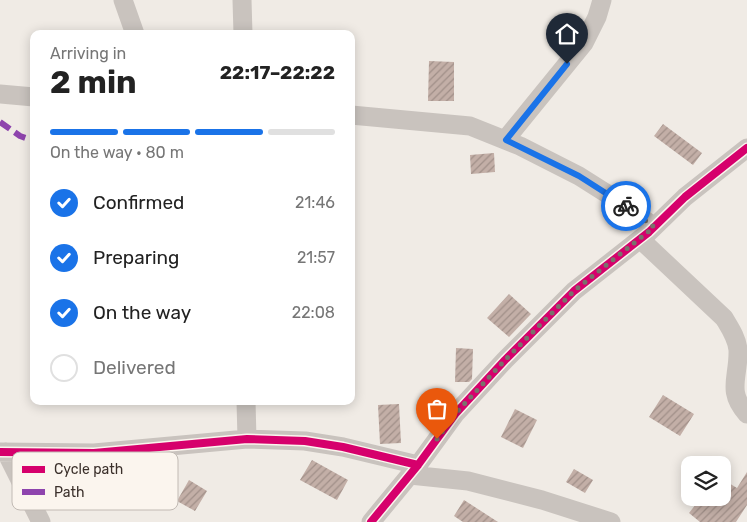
<!DOCTYPE html>
<meta charset="utf-8">
<style>
body{margin:0;font-family:Rubik,sans-serif;background:#f2f2f2;color:#222;height:100vh;display:flex;flex-direction:column;font-size:19px;white-space:nowrap}
*{box-sizing:border-box;margin:0}
p{font-size:16px;color:#767676}
.icon{flex:none;width:28px;height:28px;fill:none;stroke:currentColor;stroke-width:2;stroke-linecap:round;stroke-linejoin:round}
.map{position:relative;flex:1;overflow:hidden}
.side{position:absolute;left:30px;top:30px;width:325px;height:375px;display:flex;flex-direction:column;background:#fff;border-radius:10px;box-shadow:0 2px 12px #0003}
.side>*{flex:none}
.buttons{position:absolute;left:681px;top:456px;display:grid;gap:10px}
.buttons a{display:grid;place-items:center;width:50px;height:50px;border-radius:10px;background:#fff;box-shadow:0 2px 12px #0003;font-size:25px}
.pin{position:absolute;display:grid;place-items:center;width:42px;height:42px;color:#fff;margin:-51px -21px;border-radius:50% 50% 50% 0;rotate:-45deg;box-shadow:0 0 5px #0007}
.pin .icon{rotate:45deg}
.courier{position:absolute;display:grid;place-items:center;width:50px;height:50px;margin:-25px;border:4px solid #1a73e8;border-radius:50%;background:#fff;color:#222;box-shadow:0 1px 6px #0007}
.headline em{font-style:normal;font-weight:700}
.headline div{display:flex;flex-direction:column-reverse}
.headline{display:flex;align-items:center;justify-content:space-between;height:85px;padding:0 20px}
h1{font-size:32px;font-weight:700;line-height:38px}
.bar{display:grid;grid-template-columns:repeat(4,1fr);gap:8px 5px;align-content:center;height:60px;padding:0 20px}
.bar i{height:6px;border-radius:4px;background:#e0e0e0}
.bar .on{background:#1a73e8}
.bar p{grid-column:span 4}
ol{padding:0 20px;list-style:none}
li{display:flex;align-items:center;gap:15px;height:55px}
li p{margin-inline-start:auto}
li .icon{padding:5px;border-radius:50%;background:#1a73e8;color:#fff;stroke-width:4}
li:last-child{color:#767676}
li i{width:28px;height:28px;border:2px solid #e0e0e0;border-radius:50%}
.map>svg:first-child{display:block}
.building{fill:url(#building-hatch)}
.lines{fill:none;stroke-linecap:round;stroke-linejoin:round}
.street{stroke:#c9c3be;stroke-width:19}
.quiet{stroke:#8e44ad;stroke-width:6;stroke-dasharray:12 6;stroke-linecap:butt}
.cycleway-casing{stroke:#fbf5ee;stroke-width:11}
.cycleway{stroke:#d6006c;stroke-width:8}
.done{stroke:#7a716c;stroke-width:5;stroke-dasharray:0 9}
.route{stroke:#1a73e8;stroke-width:6}
.key{fill:#fbf5ee;stroke:#c1bab4;stroke-width:1}
.key-label{font-size:14px;fill:#3b302b}
</style>
<div class="map">
<svg width="747" height="522" viewBox="0 0 747 522">
<defs>
<pattern id="building-hatch" width="6" height="6" patternUnits="userSpaceOnUse" patternTransform="scale(1.25)"><rect width="6" height="6" fill="#c3afa7"/><path d="M-1 1l2-2M0 6l6-6M5 7l2-2" fill="none" stroke="#a08f88"/></pattern>
</defs>
<rect width="100%" height="100%" fill="#f0ebe5"/>
<!-- building -->
<path class="building" d="M 429,61 L 454,62 L 454,101 L 428,101 Z
M 663,124 L 702,153 L 693,165 L 654,136 Z
M 494,153 L 495,172 L 471,174 L 470,155 Z
M 509,294 L 531,314 L 509,337 L 487,318 Z
M 456,348 L 473,349 L 472,379 L 469,382 L 455,382 Z
M 663,395 L 694,414 L 680,436 L 649,417 Z
M 399,404 L 401,443 L 380,444 L 378,405 Z
M 515,409 L 537,420 L 523,448 L 501,437 Z
M 312,460 L 348,480 L 337,500 L 300,480 Z
M 574,469 L 593,480 L 585,493 L 566,482 Z
M 747,472 L 747,505 L 736,522 L 700,522 L 689,513 L 701,498 L 722,498 L 722,479 L 737,488 Z
M 189,480 L 207,491 L 195,511 L 177,501 Z
M 464,500 L 498,522 L 463,522 L 454,516 Z"/>
<g class="lines">
<!-- street -->
<path class="street" d="M 123,0 L 135,34
M 242,0 L 243,34
M 0,94 L 34,97
M 351,115 L 470,126 L 520,146 L 579,176 L 628,207 L 654,227
M 505,140 L 584,43 L 597,17 L 602,0
M 640,239 L 724,318 C 730,328 737,338 738,350 C 739,377 726,391 747,414
M 246,401 L 247,439
M 0,452 L 94,453 L 247,439 L 305,441 L 343,447 L 418,465
M 6,452 L 41,522
M 410,475 L 468,481 L 542,500 L 611,522
M 371,522 L 418,465 L 456,413 L 505,360 L 574,291 L 649,232 L 685,197 L 747,148"/>
<!-- quiet -->
<path class="quiet" d="M 0,122 L 20,136 L 34,141"/>
<defs>
<path id="cycleway" d="M 0,452 L 94,453 L 247,439 L 305,441 L 343,447 L 418,465
M 371,522 L 418,465 L 456,413 L 505,360 L 574,291 L 649,232 L 685,197 L 747,148"/>
</defs>
<!-- cycleway casing -->
<use href="#cycleway" class="cycleway-casing"/>
<!-- cycleway -->
<use href="#cycleway" class="cycleway"/>
</g>
<g class="lines">
<!-- done -->
<path class="done" d="M 437,439 L 456,413 L 505,360 L 574,291 L 654,227 L 626,206"/>
<!-- route -->
<path class="route" d="M 567,64 L 506,140 L 579,176 L 626,206"/>
</g>
<!-- legend -->
<rect x="12" y="452" width="166" height="58" rx="8" class="key"/>
<rect x="22" y="466" width="23" height="7" fill="#d6006c"/>
<rect x="22" y="489" width="23" height="6" fill="#8e44ad"/>
<g class="key-label">
<text x="54" y="474">Cycle path</text>
<text x="54" y="497">Path</text>
</g>
</svg>
<div class="buttons">
<a><svg class="icon" aria-label="layers" viewBox="0 0 24 24"><path d="M12 4l9 5-9 5-9-5zM3 14l9 5 9-5"/></svg></a>
</div>
<div class="pin" style="left:437px;top:439px;background:#ea580c"><svg class="icon" aria-label="bag" viewBox="0 0 24 24"><path d="M5 8h14l-1 12H6zM9 8a3 3 0 0 1 6 0"/></svg></div>
<div class="pin" style="left:567px;top:64px;background:#1f2937"><svg class="icon" aria-label="home" viewBox="0 0 24 24"><path d="M3 11l9-7 9 7M6 9v11h12V9"/></svg></div>
<div class="courier" style="left:626px;top:206px"><svg class="icon" aria-label="bike" viewBox="0 0 24 24"><circle cx="6" cy="16" r="4"/><circle cx="18" cy="16" r="4"/><path d="M6 16l4-8h5l3 8M10 8l3 8H6M13 5h3"/></svg></div>
<section class="side">
<div class="headline"><div><h1>2 min</h1><p>Arriving in</p></div><em>22:17–22:22</em></div>
<div class="bar"><i class="on"></i><i class="on"></i><i class="on"></i><i></i><p>On the way · 80 m</p></div>
<ol>
<li><svg class="icon" aria-label="check" viewBox="0 0 24 24"><path d="M5 12l5 5 9-10"/></svg>Confirmed<p>21:46</p></li>
<li><svg class="icon" aria-label="check" viewBox="0 0 24 24"><path d="M5 12l5 5 9-10"/></svg>Preparing<p>21:57</p></li>
<li><svg class="icon" aria-label="check" viewBox="0 0 24 24"><path d="M5 12l5 5 9-10"/></svg>On the way<p>22:08</p></li>
<li><i></i>Delivered</li>
</ol>
</section>
</div>
